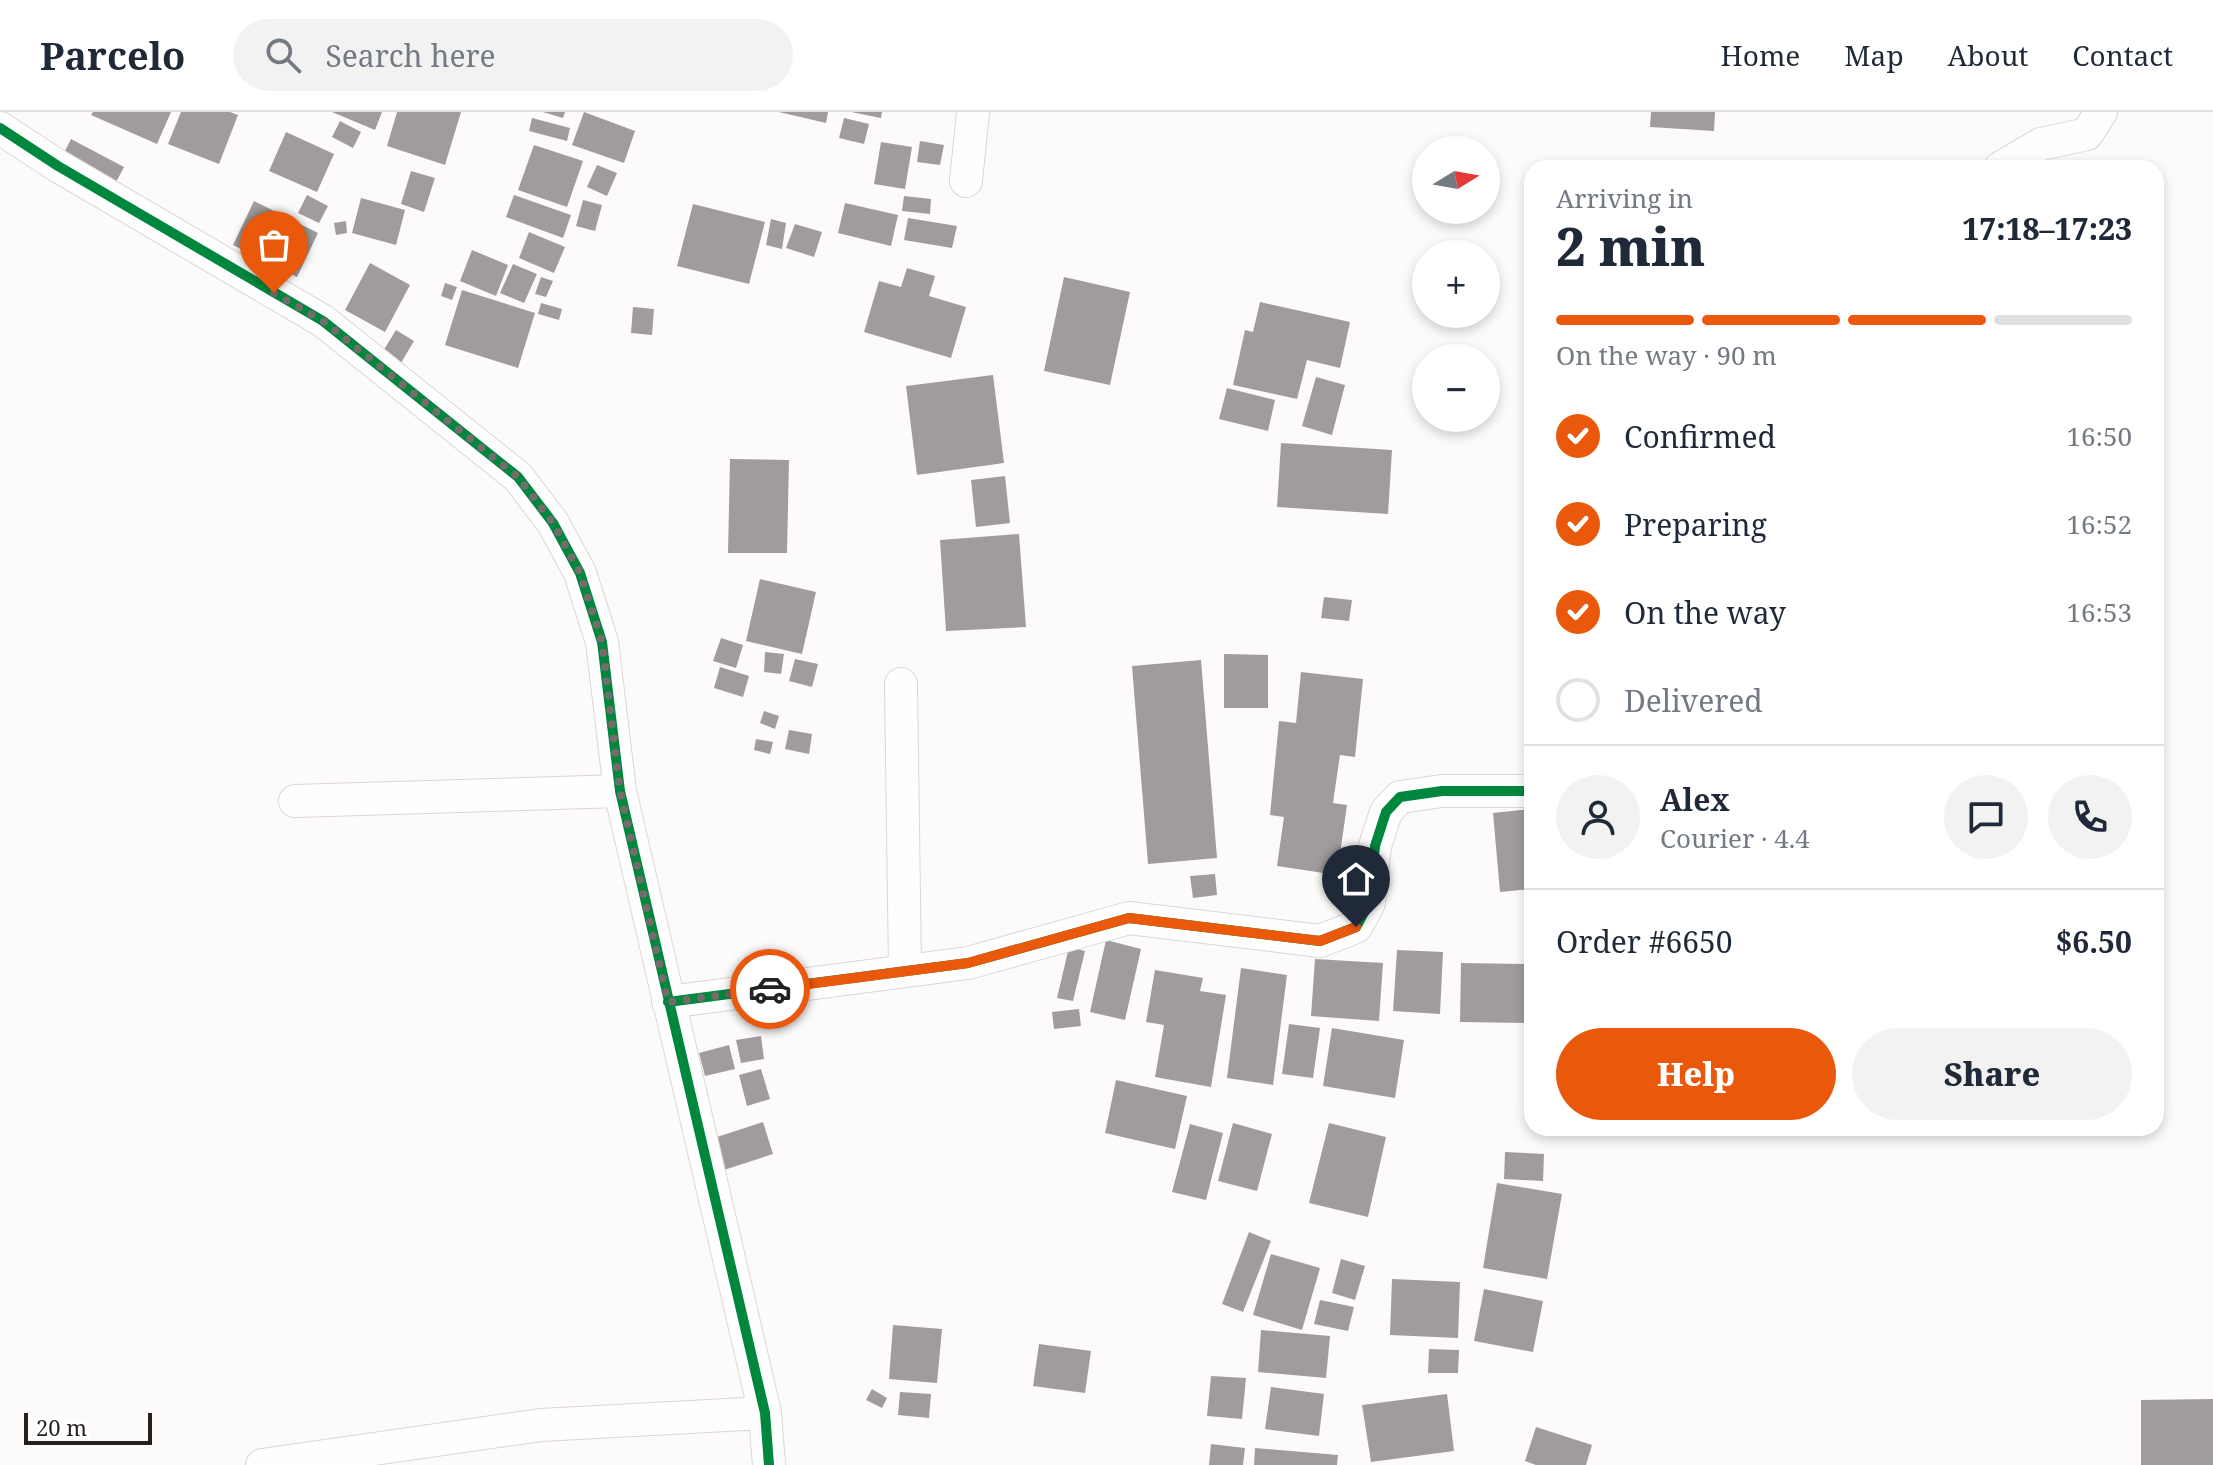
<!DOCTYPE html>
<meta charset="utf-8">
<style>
body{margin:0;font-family:"Noto Serif",serif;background:#f2f2f3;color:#1f2937;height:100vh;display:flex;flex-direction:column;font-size:30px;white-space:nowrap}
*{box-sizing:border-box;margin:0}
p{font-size:26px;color:#747a83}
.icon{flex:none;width:44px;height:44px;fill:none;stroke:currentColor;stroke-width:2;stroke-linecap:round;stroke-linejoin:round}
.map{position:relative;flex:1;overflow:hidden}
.details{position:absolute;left:1524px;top:48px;width:640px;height:976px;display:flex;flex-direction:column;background:#fff;border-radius:24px;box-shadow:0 4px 12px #0003}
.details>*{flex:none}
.needle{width:52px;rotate:79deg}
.controls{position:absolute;left:1412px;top:24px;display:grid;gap:16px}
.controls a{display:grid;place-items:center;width:88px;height:88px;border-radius:50%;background:#fff;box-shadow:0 4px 12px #0003;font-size:40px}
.scale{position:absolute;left:24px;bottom:20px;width:128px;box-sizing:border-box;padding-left:8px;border:4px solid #271f1d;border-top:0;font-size:22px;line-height:28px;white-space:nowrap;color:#271f1d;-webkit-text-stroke:6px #fff;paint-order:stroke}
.pin{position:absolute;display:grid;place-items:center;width:68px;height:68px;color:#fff;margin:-82px -34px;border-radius:50% 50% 50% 0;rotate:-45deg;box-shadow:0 0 8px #0007}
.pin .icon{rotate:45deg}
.courier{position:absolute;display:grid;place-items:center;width:80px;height:80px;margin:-40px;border:6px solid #ea580c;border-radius:50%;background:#fff;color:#222;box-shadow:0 2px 10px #0007}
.summary em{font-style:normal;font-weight:800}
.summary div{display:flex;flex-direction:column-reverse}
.summary{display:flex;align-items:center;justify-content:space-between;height:136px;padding:0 32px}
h1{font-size:52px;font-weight:800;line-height:60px}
.bar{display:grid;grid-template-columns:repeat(4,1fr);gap:12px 8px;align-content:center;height:96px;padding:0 32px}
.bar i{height:10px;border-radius:6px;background:#e0e1e3}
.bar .on{background:#ea580c}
.bar p{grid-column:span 4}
.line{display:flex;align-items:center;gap:20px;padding:0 32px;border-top:2px solid #e0e1e3}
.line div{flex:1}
.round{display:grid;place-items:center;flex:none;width:84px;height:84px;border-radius:42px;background:#f2f2f3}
ol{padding:0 32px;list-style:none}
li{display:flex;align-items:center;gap:24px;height:88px}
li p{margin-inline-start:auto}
li .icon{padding:8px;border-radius:50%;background:#ea580c;color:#fff;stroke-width:4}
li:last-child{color:#747a83}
li i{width:44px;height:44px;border:4px solid #e0e1e3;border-radius:50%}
.button{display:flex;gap:16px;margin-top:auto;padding:16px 32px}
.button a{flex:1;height:92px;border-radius:48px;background:#ea580c;color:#fff;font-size:32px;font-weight:800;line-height:92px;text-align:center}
.button a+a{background:#f2f2f3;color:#1f2937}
header{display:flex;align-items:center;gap:48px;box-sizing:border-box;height:112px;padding:0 40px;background:#fff;border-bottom:2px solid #e0e1e3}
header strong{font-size:38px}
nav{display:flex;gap:44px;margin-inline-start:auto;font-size:28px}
.search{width:560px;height:72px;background:#f2f2f3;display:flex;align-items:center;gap:20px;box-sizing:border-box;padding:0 28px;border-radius:44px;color:#747a83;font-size:30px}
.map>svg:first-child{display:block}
.building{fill:#a09c9b}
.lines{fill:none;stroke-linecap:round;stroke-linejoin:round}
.street-casing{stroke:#dad6d4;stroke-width:34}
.street{stroke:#fffefe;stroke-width:32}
.cycleway-casing{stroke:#fff;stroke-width:15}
.cycleway{stroke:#00873e;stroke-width:10}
.done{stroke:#726c6a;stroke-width:8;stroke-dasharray:0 14.4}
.route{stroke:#ea580c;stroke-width:10}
</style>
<header>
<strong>Parcelo</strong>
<div class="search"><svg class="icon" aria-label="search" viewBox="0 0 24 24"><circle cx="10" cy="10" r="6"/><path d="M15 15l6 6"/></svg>Search here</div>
<nav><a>Home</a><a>Map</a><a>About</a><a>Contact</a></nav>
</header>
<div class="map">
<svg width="2213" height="1353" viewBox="0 0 2213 1353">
<rect width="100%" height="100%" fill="#fdfbfa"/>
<!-- building -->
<path class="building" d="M 93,0 L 171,0 L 157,32 L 91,3 Z
M 181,0 L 230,0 L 238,3 L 219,52 L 168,32 Z
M 332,0 L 382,0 L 375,18 Z
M 397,0 L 461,0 L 445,53 L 387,34 Z
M 543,0 L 565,0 L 563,6 Z
M 584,0 L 635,19 L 624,51 L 572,33 Z
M 779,0 L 828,0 L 826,11 Z
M 851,0 L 882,0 L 881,6 Z
M 1651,0 L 1715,0 L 1714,19 L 1650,15 Z
M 532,6 L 570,16 L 567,29 L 529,19 Z
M 844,6 L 869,12 L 864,32 L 839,26 Z
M 340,9 L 361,20 L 353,36 L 332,25 Z
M 286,20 L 334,42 L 317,80 L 269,59 Z
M 71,27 L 124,55 L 113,76 L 60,49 Z
M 920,29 L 944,33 L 940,53 L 917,50 Z
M 881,30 L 912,35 L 905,77 L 874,72 Z
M 534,33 L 583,49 L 567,95 L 518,78 Z
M 597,53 L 617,61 L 607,84 L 587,75 Z
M 411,59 L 435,66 L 424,100 L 401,92 Z
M 307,83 L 328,94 L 319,111 L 298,101 Z
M 514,83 L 571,103 L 563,126 L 506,105 Z
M 904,84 L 931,87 L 930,102 L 902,99 Z
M 361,86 L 405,98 L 396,133 L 352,121 Z
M 583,88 L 602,93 L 595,119 L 576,114 Z
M 254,89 L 318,121 L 297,165 L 233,133 Z
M 845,91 L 898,103 L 891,134 L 838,121 Z
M 693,92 L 765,110 L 749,172 L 677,154 Z
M 908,106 L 957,114 L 952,136 L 904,128 Z
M 771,107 L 786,111 L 782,137 L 766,133 Z
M 346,109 L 347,121 L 336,123 L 334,111 Z
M 795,112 L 822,120 L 814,145 L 786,136 Z
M 529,120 L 565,135 L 554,161 L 519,146 Z
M 472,138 L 508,153 L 496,184 L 460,169 Z
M 370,151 L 410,173 L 385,220 L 345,198 Z
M 513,152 L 537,162 L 524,191 L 500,181 Z
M 907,156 L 935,164 L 929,184 L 966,195 L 951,246 L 864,220 L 879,169 L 901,175 Z
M 541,165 L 553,169 L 546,185 L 535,182 Z
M 1064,165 L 1130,180 L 1110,273 L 1044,259 Z
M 445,171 L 457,175 L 452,188 L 441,184 Z
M 462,178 L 535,201 L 518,256 L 445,233 Z
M 1260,190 L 1350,210 L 1340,256 L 1307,248 L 1297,287 L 1233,273 L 1245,218 L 1253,220 Z
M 541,191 L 562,197 L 559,208 L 538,202 Z
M 633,195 L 654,197 L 652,223 L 631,221 Z
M 396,218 L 414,229 L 398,256 L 380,244 Z
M 993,263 L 1004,351 L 917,363 L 906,274 Z
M 1316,265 L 1345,273 L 1332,323 L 1302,314 Z
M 1227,276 L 1275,288 L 1268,319 L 1219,307 Z
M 1281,331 L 1392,338 L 1388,402 L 1277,395 Z
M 730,347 L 789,348 L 787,441 L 728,441 Z
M 1005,364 L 1010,411 L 976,415 L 971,368 Z
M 1019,422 L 1026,515 L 946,519 L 940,428 Z
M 760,467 L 816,480 L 802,542 L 746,529 Z
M 1324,485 L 1352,488 L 1349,509 L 1321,506 Z
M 721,526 L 743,533 L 736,556 L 713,549 Z
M 765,540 L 784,542 L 781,562 L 764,560 Z
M 1224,542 L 1268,543 L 1268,596 L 1224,596 Z
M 795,547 L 818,552 L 812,575 L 789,569 Z
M 1201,548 L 1217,746 L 1148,752 L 1132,554 Z
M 720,555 L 749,564 L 743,585 L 714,576 Z
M 1301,560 L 1363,567 L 1355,645 L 1340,643 L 1333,691 L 1347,693 L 1337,763 L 1277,754 L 1284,705 L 1270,703 L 1279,609 L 1296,611 Z
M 764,599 L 779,604 L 775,617 L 760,611 Z
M 789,618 L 812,622 L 809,642 L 785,637 Z
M 756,627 L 773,630 L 770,642 L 754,638 Z
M 1532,697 L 1532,777 L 1500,780 L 1493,701 Z
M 1215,762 L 1217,783 L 1193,786 L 1190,764 Z
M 1106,828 L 1141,837 L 1125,908 L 1090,900 Z
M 1069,835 L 1085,839 L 1073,889 L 1057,886 Z
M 1397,838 L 1443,840 L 1440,902 L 1393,899 Z
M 1315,847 L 1383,851 L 1379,909 L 1311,904 Z
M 1461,851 L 1532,852 L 1532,911 L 1460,910 Z
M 1241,856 L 1287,863 L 1273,973 L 1227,966 Z
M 1155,858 L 1203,866 L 1200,879 L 1226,883 L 1211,975 L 1155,965 L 1164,913 L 1146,910 Z
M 1079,897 L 1081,914 L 1054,917 L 1052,900 Z
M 1289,912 L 1320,916 L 1313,966 L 1282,962 Z
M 1332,916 L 1404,928 L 1395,986 L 1323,974 Z
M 761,924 L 764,947 L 741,951 L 736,928 Z
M 729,933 L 735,957 L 705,964 L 699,941 Z
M 761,957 L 770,987 L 747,994 L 739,963 Z
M 1116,968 L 1187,984 L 1175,1037 L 1105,1021 Z
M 763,1010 L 773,1042 L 724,1058 L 714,1026 Z
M 1233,1011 L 1272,1022 L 1257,1079 L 1218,1069 Z
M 1329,1011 L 1386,1025 L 1368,1105 L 1309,1091 Z
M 1190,1012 L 1223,1021 L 1206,1088 L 1172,1080 Z
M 1505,1040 L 1544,1042 L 1543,1069 L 1504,1067 Z
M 1497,1071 L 1562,1082 L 1547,1167 L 1483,1156 Z
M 1249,1120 L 1271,1129 L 1243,1200 L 1222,1192 Z
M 1271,1142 L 1320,1156 L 1302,1218 L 1253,1203 Z
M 1341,1147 L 1365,1154 L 1355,1188 L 1332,1181 Z
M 1392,1167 L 1460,1170 L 1458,1226 L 1390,1223 Z
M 1484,1177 L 1543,1189 L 1533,1240 L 1474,1229 Z
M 1320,1188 L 1354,1195 L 1348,1219 L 1314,1212 Z
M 893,1213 L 942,1217 L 937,1271 L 889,1267 Z
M 1261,1218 L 1330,1224 L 1326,1266 L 1258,1260 Z
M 1039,1232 L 1091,1239 L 1085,1281 L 1033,1274 Z
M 1429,1237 L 1459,1238 L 1458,1261 L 1428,1261 Z
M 1211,1264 L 1246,1266 L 1242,1307 L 1207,1304 Z
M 1271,1275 L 1324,1282 L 1319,1324 L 1265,1317 Z
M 872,1277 L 887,1286 L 882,1296 L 866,1288 Z
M 900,1280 L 931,1282 L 929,1306 L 898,1303 Z
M 1447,1282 L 1454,1339 L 1371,1350 L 1362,1293 Z
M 2213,1287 L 2213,1353 L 2141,1353 L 2141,1288 Z
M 1536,1315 L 1592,1333 L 1586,1353 L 1536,1353 L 1525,1349 Z
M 1211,1332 L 1245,1336 L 1243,1353 L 1209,1353 Z
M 1255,1336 L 1338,1343 L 1337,1353 L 1254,1353 Z"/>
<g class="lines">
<defs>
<path id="street" d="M 0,16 L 58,54 L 323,209 L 518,365 L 553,411 L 580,461 L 602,530 L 620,679 L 765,1301 L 769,1353
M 2000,56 L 2041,32 L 2087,22 L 2101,0
M 966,69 L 973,0
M 901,572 L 905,858
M 295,689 L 620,679
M 668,890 L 968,851 L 1129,806 L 1320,829 L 1356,815 L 1369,791 L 1375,734 L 1386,700 L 1400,685 L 1442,679 L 1532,679
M 262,1353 L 541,1313 L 765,1301"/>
</defs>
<!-- street casing -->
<use href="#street" class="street-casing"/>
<!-- street -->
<use href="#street" class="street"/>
<defs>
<path id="cycleway" d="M 0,16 L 58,54 L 323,209 L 518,365 L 553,411 L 580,461 L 602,530 L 620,679 L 765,1301 L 769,1353
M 668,890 L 968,851 L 1129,806 L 1320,829 L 1356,815 L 1369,791 L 1375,734 L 1386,700 L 1400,685 L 1442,679 L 1532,679"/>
</defs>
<!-- cycleway casing -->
<use href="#cycleway" class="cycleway-casing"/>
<!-- cycleway -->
<use href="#cycleway" class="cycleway"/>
</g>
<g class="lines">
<!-- done -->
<path class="done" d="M 274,181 L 323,209 L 518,365 L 553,411 L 580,461 L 602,530 L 620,679 L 668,890 L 770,877"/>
<!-- route -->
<path class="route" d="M 770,877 L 968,851 L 1129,806 L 1320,829 L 1356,815"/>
</g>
</svg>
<div class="controls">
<a><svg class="needle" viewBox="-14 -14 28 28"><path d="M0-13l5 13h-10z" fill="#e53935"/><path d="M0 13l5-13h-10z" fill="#747a83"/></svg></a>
<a>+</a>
<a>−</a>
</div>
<div class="scale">20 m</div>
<div class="pin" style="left:274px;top:181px;background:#ea580c"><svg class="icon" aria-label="bag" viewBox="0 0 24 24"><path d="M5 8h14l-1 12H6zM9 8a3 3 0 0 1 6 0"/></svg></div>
<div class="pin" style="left:1356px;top:815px;background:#1f2937"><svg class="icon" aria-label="home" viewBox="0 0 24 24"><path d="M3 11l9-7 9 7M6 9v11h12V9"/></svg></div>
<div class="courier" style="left:770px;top:877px"><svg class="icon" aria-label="car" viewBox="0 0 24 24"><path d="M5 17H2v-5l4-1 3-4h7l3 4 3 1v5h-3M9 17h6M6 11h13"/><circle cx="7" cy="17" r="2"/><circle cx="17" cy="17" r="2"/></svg></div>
<section class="details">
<div class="summary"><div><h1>2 min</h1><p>Arriving in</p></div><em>17:18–17:23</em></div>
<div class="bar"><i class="on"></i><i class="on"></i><i class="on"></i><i></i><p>On the way · 90 m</p></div>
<ol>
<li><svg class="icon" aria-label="check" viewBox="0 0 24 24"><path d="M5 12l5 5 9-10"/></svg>Confirmed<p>16:50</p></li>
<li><svg class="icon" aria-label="check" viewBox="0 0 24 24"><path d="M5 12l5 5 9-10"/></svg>Preparing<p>16:52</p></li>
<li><svg class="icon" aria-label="check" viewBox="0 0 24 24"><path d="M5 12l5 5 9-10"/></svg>On the way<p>16:53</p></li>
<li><i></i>Delivered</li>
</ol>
<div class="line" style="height:144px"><a class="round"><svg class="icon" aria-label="person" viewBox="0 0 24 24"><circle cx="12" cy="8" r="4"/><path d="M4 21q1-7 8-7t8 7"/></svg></a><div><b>Alex</b><p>Courier · 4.4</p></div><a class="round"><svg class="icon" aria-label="chat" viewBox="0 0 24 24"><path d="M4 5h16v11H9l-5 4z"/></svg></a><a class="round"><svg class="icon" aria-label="phone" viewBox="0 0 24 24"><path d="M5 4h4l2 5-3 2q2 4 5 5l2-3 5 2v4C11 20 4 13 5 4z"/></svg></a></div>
<div class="line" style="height:104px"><div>Order #6650</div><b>$6.50</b></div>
<div class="button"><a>Help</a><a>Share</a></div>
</section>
</div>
